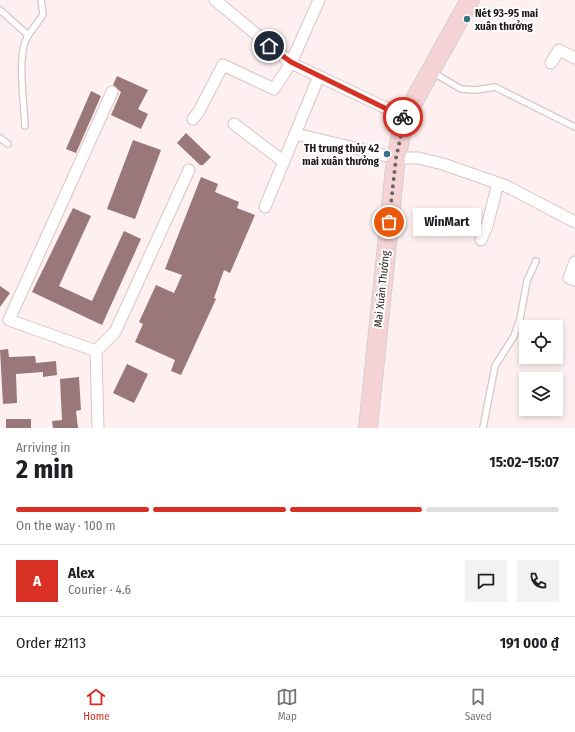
<!DOCTYPE html>
<meta charset="utf-8">
<style>
body{margin:0;font-family:"Fira Sans Condensed",sans-serif;background:#f2f2f2;color:#202124;height:100vh;display:flex;flex-direction:column;font-size:15px;white-space:nowrap}
*{box-sizing:border-box;margin:0}
p{font-size:13px;color:#757577}
.icon{flex:none;width:22px;height:22px;fill:none;stroke:currentColor;stroke-width:2;stroke-linecap:round;stroke-linejoin:round}
.map{position:relative;height:428px;overflow:hidden}
.sheet{display:flex;flex-direction:column;background:#fff;flex:1}
.sheet>*{flex:none}
.buttons{position:absolute;left:519px;top:320px;display:grid;gap:8px}
.buttons a{display:grid;place-items:center;width:44px;height:44px;border-radius:0px;background:#fff;box-shadow:0 2px 6px #0003;font-size:20px}
.pin{position:absolute;display:grid;place-items:center;width:34px;height:34px;color:#fff;margin:-17px;border:2px solid #fff;border-radius:50%;box-shadow:0 1px 4px #0007}
.courier{position:absolute;display:grid;place-items:center;width:40px;height:40px;margin:-20px;border:3px solid #d93025;border-radius:50%;background:#fff;color:#222;box-shadow:0 1px 5px #0007}
.bubble{position:absolute;height:28px;border-radius:0px;background:#fff;box-shadow:0 2px 6px #0003;font-size:13px;font-weight:700;line-height:28px;text-align:center}
.summary em{font-style:normal;font-weight:700}
.summary div{display:flex;flex-direction:column-reverse}
.summary{display:flex;align-items:center;justify-content:space-between;height:68px;padding:0 16px}
h1{font-size:26px;font-weight:700;line-height:30px}
.bar{display:grid;grid-template-columns:repeat(4,1fr);gap:6px 4px;align-content:center;height:48px;padding:0 16px}
.bar i{height:5px;border-radius:3px;background:#e0e0e0}
.bar .selected{background:#d93025}
.bar p{grid-column:span 4}
.line{display:flex;align-items:center;gap:10px;padding:0 16px;border-top:1px solid #e0e0e0}
.line div{flex:1}
.round{display:grid;place-items:center;flex:none;width:42px;height:42px;border-radius:0px;background:#f2f2f2}
.tabs{display:flex;justify-content:space-around;align-items:center;height:56px;border-top:1px solid #e0e0e0;background:#fff;font-size:11px;color:#757577}
.tabs a{display:grid;justify-items:center;gap:2px}
.tabs .selected{color:#d93025}
.map>svg:first-child{display:block}
.building{fill:#9a7778}
.lines{fill:none;stroke-linecap:round;stroke-linejoin:round}
.service-casing{stroke:#dac4c5;stroke-width:8}
.minor-casing{stroke:#dac4c5;stroke-width:13}
.primary-casing{stroke:#d2d1d1;stroke-width:20}
.service{stroke:#fff;stroke-width:5.5}
.minor{stroke:#fff;stroke-width:11}
.primary{stroke:#f5d3d4;stroke-width:18}
.done{stroke:#6e6464;stroke-width:4;stroke-dasharray:0 7.2}
.route{stroke:#d93025;stroke-width:5}
.poi-dot{fill:#357188;stroke:#fff;stroke-width:1.5}
.labels{text-anchor:middle;dominant-baseline:central;stroke-width:4;stroke-linejoin:round;paint-order:stroke}
.poi-label{font-size:11px;font-weight:bold;fill:#201818;stroke:#fff;text-anchor:start}
.street-label{font-size:11px;fill:#201818;stroke:#fff}
</style>
<div class="map">
<svg width="575" height="428" viewBox="0 0 575 428">
<rect width="100%" height="100%" fill="#fef0f0"/>
<!-- building -->
<path class="building" d="M 117,76 L 148,90 L 138,109 L 148,114 L 141,129 L 111,115 L 121,92 L 113,85 Z
M 91,91 L 101,96 L 76,153 L 66,149 Z
M 186,133 L 211,157 L 203,165 L 200,165 L 177,143 Z
M 133,140 L 161,150 L 135,219 L 107,209 Z
M 201,177 L 218,184 L 215,192 L 239,202 L 237,208 L 255,215 L 230,273 L 224,270 L 214,298 L 216,299 L 181,375 L 171,371 L 175,360 L 135,342 L 143,324 L 139,322 L 156,285 L 174,293 L 182,275 L 165,269 Z
M 73,208 L 91,216 L 59,286 L 92,301 L 124,231 L 141,239 L 102,325 L 32,292 Z
M 0,286 L 10,293 L 0,307 Z
M 8,349 L 9,357 L 35,356 L 36,363 L 56,361 L 57,375 L 43,377 L 43,372 L 16,374 L 17,403 L 3,404 L 0,350 Z
M 127,364 L 148,374 L 134,403 L 113,393 Z
M 79,377 L 81,410 L 76,411 L 78,428 L 53,428 L 52,421 L 62,420 L 60,379 Z
M 6,419 L 31,419 L 31,428 L 6,428 Z"/>
<g class="lines">
<defs>
<path id="service" d="M 0,10 L 28,35
M 432,72 L 461,89 L 476,90 L 495,87 L 575,127
M 25,126 C 24,103 18,63 25,42 C 29,31 38,24 43,14 L 41,0
M 0,138 L 8,144
M 483,428 L 495,366 L 514,336 L 520,319 L 527,281 L 536,261"/>
<path id="minor" d="M 215,0 L 291,63 L 405,117
M 551,63 L 559,50 L 575,58
M 193,119 L 199,111 L 223,65 L 274,89 L 291,63 L 319,0
M 234,124 L 284,162
M 296,134 L 396,158 L 418,158 L 443,164 L 506,186 L 575,222
M 265,207 L 319,76
M 481,240 L 487,226 L 498,183
M 575,262 L 569,278 L 575,280
M 96,351 L 115,332 L 189,170
M 98,428 L 96,351 L 9,320 L 112,92"/>
<path id="primary" d="M 368,428 L 396,158 L 405,117 L 470,0"/>
</defs>
<!-- service casing -->
<use href="#service" class="service-casing"/>
<!-- minor casing -->
<use href="#minor" class="minor-casing"/>
<!-- primary casing -->
<use href="#primary" class="primary-casing"/>
<!-- service -->
<use href="#service" class="service"/>
<!-- minor -->
<use href="#minor" class="minor"/>
<!-- primary -->
<use href="#primary" class="primary"/>
</g>
<g class="lines">
<!-- done -->
<path class="done" d="M 389,222 L 396,158 L 405,117 L 403,117"/>
<!-- route -->
<path class="route" d="M 269,46 L 291,62 L 403,117"/>
</g>
<!-- markers -->
<g class="poi-dot">
<circle cx="467" cy="19" r="4"/>
<circle cx="387" cy="154" r="4"/>
</g>
<g class="labels">
<!-- poi labels -->
<g class="poi-label">
<text x="475" y="13">Nét 93-95 mai<tspan x="475" dy="13">xuân thưởng</tspan></text>
<text x="379" y="148" text-anchor="end">TH trung thủy 42<tspan x="379" dy="13">mai xuân thưởng</tspan></text>
</g>
<!-- street labels -->
<g class="street-label">
<text transform="translate(382 289) rotate(-84)">Mai Xuân Thưởng</text>
</g>
</g>
</svg>
<div class="buttons">
<a><svg class="icon" aria-label="locate" viewBox="0 0 24 24"><circle cx="12" cy="12" r="6"/><path d="M12 2v4M12 18v4M2 12h4M18 12h4"/></svg></a>
<a><svg class="icon" aria-label="layers" viewBox="0 0 24 24"><path d="M12 4l9 5-9 5-9-5zM3 14l9 5 9-5"/></svg></a>
</div>
<div class="pin" style="left:389px;top:222px;background:#ea580c"><svg class="icon" aria-label="bag" viewBox="0 0 24 24"><path d="M5 8h14l-1 12H6zM9 8a3 3 0 0 1 6 0"/></svg></div>
<div class="pin" style="left:269px;top:46px;background:#1f2937"><svg class="icon" aria-label="home" viewBox="0 0 24 24"><path d="M3 11l9-7 9 7M6 9v11h12V9"/></svg></div>
<div class="courier" style="left:403px;top:117px"><svg class="icon" aria-label="bike" viewBox="0 0 24 24"><circle cx="6" cy="16" r="4"/><circle cx="18" cy="16" r="4"/><path d="M6 16l4-8h5l3 8M10 8l3 8H6M13 5h3"/></svg></div>
<div class="bubble" style="left:413px;top:208px;width:68px">WinMart</div>
</div>
<section class="sheet">
<div class="summary"><div><h1>2 min</h1><p>Arriving in</p></div><em>15:02–15:07</em></div>
<div class="bar"><i class="selected"></i><i class="selected"></i><i class="selected"></i><i></i><p>On the way · 100 m</p></div>
<div class="line" style="height:72px"><b class="round" style="background:#d93025;color:#fff">A</b><div><b>Alex</b><p>Courier · 4.6</p></div><a class="round"><svg class="icon" aria-label="chat" viewBox="0 0 24 24"><path d="M4 5h16v11H9l-5 4z"/></svg></a><a class="round"><svg class="icon" aria-label="phone" viewBox="0 0 24 24"><path d="M5 4h4l2 5-3 2q2 4 5 5l2-3 5 2v4C11 20 4 13 5 4z"/></svg></a></div>
<div class="line" style="height:52px"><div>Order #2113</div><b>191 000 ₫</b></div>
</section>
<nav class="tabs">
<a class="selected"><svg class="icon" aria-label="home" viewBox="0 0 24 24"><path d="M3 11l9-7 9 7M6 9v11h12V9"/></svg>Home</a>
<a><svg class="icon" aria-label="map" viewBox="0 0 24 24"><path d="M3 6l6-2 6 2 6-2v14l-6 2-6-2-6 2zM9 4v14M15 6v14"/></svg>Map</a>
<a><svg class="icon" aria-label="saved" viewBox="0 0 24 24"><path d="M7 4h10v16l-5-4-5 4z"/></svg>Saved</a>
</nav>
